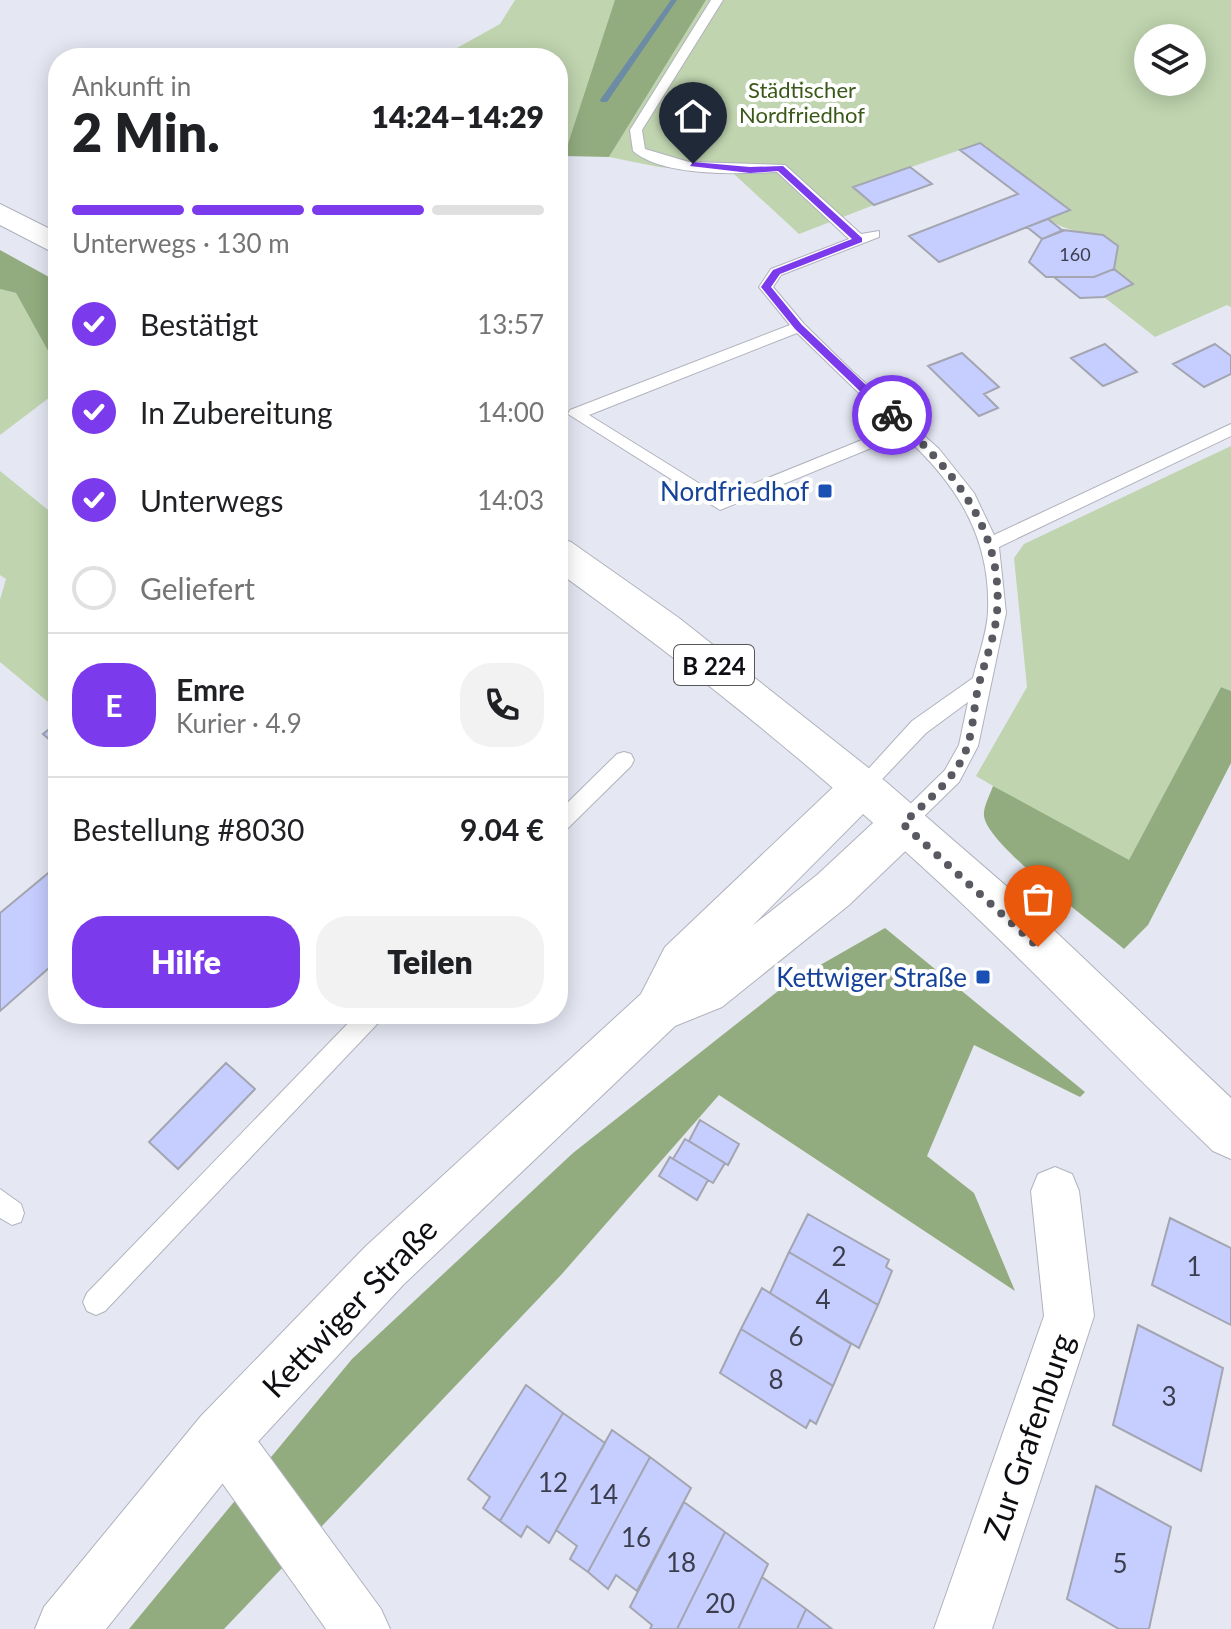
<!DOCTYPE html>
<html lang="de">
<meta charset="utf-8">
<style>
body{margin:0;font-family:Lato,sans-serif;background:#f2f2f2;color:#202124;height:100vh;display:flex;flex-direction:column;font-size:30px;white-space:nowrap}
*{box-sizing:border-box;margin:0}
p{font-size:26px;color:#757577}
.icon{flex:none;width:44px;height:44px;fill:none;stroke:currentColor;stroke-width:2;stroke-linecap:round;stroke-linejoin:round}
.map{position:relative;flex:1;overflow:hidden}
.sheet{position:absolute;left:48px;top:48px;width:520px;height:976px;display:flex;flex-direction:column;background:#fff;border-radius:32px;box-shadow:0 4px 20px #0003}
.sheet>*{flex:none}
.fabs{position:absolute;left:1134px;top:24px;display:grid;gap:16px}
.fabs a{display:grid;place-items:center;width:72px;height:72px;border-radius:50%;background:#fff;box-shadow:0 4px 20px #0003;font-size:40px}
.pin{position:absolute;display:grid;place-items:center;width:68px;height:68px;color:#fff;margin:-82px -34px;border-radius:50% 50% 50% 0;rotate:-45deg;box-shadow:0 0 8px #0007}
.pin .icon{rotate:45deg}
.courier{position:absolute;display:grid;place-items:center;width:80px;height:80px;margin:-40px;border:6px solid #7c3aed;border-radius:50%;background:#fff;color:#222;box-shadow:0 2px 10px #0007}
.head em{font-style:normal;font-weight:800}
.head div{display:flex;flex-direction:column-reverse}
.head{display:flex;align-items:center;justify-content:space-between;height:136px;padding:0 24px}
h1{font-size:52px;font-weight:800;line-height:60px}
.bar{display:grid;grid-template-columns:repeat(4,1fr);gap:12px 8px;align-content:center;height:96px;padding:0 24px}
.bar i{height:10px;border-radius:6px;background:#e0e0e0}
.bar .current{background:#7c3aed}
.bar p{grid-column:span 4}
.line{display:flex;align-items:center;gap:20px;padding:0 24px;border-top:2px solid #e0e0e0}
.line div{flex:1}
.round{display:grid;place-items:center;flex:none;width:84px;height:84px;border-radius:32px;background:#f2f2f2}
ol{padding:0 24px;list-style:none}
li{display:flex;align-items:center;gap:24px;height:88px}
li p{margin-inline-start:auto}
li .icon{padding:8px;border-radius:50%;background:#7c3aed;color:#fff;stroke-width:4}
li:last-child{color:#757577}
li i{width:44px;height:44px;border:4px solid #e0e0e0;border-radius:50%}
.primary-button{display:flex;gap:16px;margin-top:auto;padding:16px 24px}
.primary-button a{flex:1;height:92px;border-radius:32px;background:#7c3aed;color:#fff;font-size:32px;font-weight:800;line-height:92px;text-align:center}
.primary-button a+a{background:#f2f2f2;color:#202124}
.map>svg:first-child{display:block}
.green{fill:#bfd4af;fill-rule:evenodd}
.forest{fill:#93ac7f}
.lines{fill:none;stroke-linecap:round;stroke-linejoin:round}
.stream{fill:#6c8ba5;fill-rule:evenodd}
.building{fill:#c6ceff;stroke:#a3a5b0;stroke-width:2}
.service-casing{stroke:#b0b2bd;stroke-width:2}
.minor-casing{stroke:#b0b2bd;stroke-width:2}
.secondary-casing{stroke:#b0b2bd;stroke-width:2}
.primary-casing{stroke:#b0b2bd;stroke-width:2}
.service{fill:#fff;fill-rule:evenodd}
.minor{fill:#fff;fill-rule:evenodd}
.secondary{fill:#fff;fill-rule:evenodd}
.primary{fill:#fff;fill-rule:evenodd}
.route{fill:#7c3aed}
.done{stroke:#595a61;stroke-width:8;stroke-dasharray:0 14.4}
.transit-dot{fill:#1a4fb4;stroke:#fff;stroke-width:3}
.labels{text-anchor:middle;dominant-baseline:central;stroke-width:8;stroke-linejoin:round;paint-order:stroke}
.far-number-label{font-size:18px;fill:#3b3e4d}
.far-park-label{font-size:22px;fill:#3a5919;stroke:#fff}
.shield{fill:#fff;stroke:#565659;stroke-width:2}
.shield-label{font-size:24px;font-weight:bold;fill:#0d0e12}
.transit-label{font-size:26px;fill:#164399;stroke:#fff;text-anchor:end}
.near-number-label{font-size:26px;fill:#3b3e4d}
.near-street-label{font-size:32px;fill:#0d0e12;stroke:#fff}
</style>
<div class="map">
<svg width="1231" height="1629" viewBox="0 0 1231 1629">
<rect width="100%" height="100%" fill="#e5e8f3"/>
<!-- green -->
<path class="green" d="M 515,0 L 619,0 L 564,156 L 558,162 L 558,58 L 451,58 L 448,53 L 500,24 Z
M 706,0 L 1231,0 L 1231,307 L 1227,305 L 1155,337 L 1104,297 L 1133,284 L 1114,269 L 1118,246 C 1096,230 1070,235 1048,219 L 1070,209 L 980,143 L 854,187 L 874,205 L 799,234 L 734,174 L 659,167 L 609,157 ZM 1148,38 L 1192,38 L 1192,82 L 1148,82 Z
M 0,289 L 16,293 L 58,369 L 58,391 L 0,435 Z
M 1231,446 L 1231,691 L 1221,687 L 1127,864 L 976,776 L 1027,687 L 1014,558 L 1024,544 Z
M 0,471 L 58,518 L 58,705 L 54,707 L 0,662 L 0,600 L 6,579 L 0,575 Z"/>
<!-- forest -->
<path class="forest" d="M 615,0 L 706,0 L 609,157 L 564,156 Z
M 0,250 L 58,282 L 58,369 L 16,293 L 0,289 Z
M 1221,687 L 1231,691 L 1231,763 L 1148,925 L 1124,949 C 1097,926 987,845 984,816 C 983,807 990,795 993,786 L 1129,860 Z
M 885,928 L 1085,1092 L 1080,1097 L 974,1045 L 927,1156 L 974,1193 L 1015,1291 L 719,1095 L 561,1275 L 224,1629 L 129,1629 L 352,1359 L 573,1153 L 787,984 Z"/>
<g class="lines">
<!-- stream -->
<path class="stream" d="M 671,0 L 677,0 L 607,102 L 601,102 L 600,100 Z"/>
</g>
<!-- building -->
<path class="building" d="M 980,143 L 1070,210 L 939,262 L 909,236 L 1018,194 L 960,150 Z
M 910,167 L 932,184 L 874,205 L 853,187 Z
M 1048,219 L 1063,231 L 1042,239 L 1027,227 Z
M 1063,230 L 1103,235 L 1118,246 L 1114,269 L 1094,277 L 1046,277 L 1029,262 L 1042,239 Z
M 1114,269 L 1133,284 L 1104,297 L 1080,298 L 1054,277 L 1094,277 Z
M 1105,344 L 1137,372 L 1103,386 L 1071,358 Z
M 1215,344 L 1231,356 L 1231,374 L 1204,387 L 1173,364 Z
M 962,353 L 999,387 L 984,394 L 998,408 L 979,416 L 928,366 Z
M 58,722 L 58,747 L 43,734 Z
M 58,865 L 58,960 L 0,1011 L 0,913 Z
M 226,1063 L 255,1089 L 178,1169 L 149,1142 Z
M 700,1120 L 739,1144 L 728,1165 L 689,1141 Z
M 685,1139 L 725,1163 L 713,1183 L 673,1159 Z
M 670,1157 L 708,1180 L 697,1200 L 659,1176 Z
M 808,1214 L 889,1260 L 886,1267 L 892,1271 L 878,1305 L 789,1252 Z
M 1170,1218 L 1231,1248 L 1231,1325 L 1152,1285 Z
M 789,1252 L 878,1305 L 859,1348 L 770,1293 Z
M 762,1288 L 851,1344 L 833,1386 L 741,1329 Z
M 1138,1325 L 1223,1368 L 1201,1471 L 1113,1425 Z
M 741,1329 L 833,1386 L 816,1424 L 810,1420 L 806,1428 L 720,1373 Z
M 526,1385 L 563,1413 L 500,1521 L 483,1508 L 490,1497 L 468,1479 Z
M 563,1413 L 605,1443 L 549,1543 L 527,1526 L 521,1537 L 500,1521 Z
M 612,1430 L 650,1457 L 588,1572 L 570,1559 L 577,1546 L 556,1530 Z
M 650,1457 L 691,1488 L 637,1591 L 616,1575 L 608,1589 L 588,1572 Z
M 1096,1486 L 1171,1527 L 1149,1629 L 1119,1629 L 1067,1599 Z
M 684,1502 L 725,1532 L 677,1629 L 650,1629 L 652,1625 L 630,1607 Z
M 725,1532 L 768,1564 L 738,1629 L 677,1629 Z
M 762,1577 L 806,1609 L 797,1629 L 738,1629 Z
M 806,1609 L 832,1629 L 797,1629 Z"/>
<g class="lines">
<defs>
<path id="service" d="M 711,0 L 723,0 L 642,130 L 645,149 L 689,162 L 785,165 L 861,234 L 879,231 L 879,237 L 781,275 L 773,287 L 804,324 L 852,371 L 939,449 L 974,493 L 994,535 L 1231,424 L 1231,436 L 999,547 L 1006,613 L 978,746 L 959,782 L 910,830 L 903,833 L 896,830 L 893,824 L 896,818 L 945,770 L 959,745 L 968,702 L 926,733 L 868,794 L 854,794 L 851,788 L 912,721 L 973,678 C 978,657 987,633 988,612 C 991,537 957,484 903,435 L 720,510 L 568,414 L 570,410 L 790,325 L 759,287 L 771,269 L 849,239 L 777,172 C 738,174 663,177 633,151 L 630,130 ZM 797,333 L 894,427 L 721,497 L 589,415 Z
M 624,752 L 631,754 L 634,760 L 631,766 L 565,831 L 558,834 L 558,812 L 617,754 Z
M 357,1014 L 383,1014 L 380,1021 L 105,1311 L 96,1315 L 87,1311 L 83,1302 L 87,1293 Z
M 0,1189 L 21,1204 L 24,1213 L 21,1222 L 12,1225 L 0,1218 Z"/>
<path id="minor" d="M 1055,1167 L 1072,1174 L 1079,1191 L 1094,1316 L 992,1629 L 934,1629 L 1044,1316 L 1031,1191 L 1038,1174 Z
M 222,1410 L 241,1418 L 381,1609 L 390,1629 L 326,1629 L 203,1456 L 195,1437 L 203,1418 Z"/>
<path id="secondary" d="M 861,769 L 876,775 L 883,788 L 876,801 L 752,926 L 817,875 L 887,810 L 903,805 L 919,810 L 925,824 L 919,838 L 849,905 L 722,1007 L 675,1026 L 403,1285 L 243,1458 L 106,1629 L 35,1629 L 44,1607 L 201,1416 L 365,1247 L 641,994 L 665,947 L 846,775 Z"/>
<path id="primary" d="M 0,204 L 58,233 L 58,255 L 0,225 Z
M 558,538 L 571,542 L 679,618 L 885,781 L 1019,897 L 1231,1098 L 1231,1159 L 1213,1151 C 1125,1067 1042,978 953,895 C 828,779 696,671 558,572 Z"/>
</defs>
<!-- service casing -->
<use href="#service" class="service-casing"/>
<!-- minor casing -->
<use href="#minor" class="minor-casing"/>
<!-- secondary casing -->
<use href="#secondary" class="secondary-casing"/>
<!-- primary casing -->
<use href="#primary" class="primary-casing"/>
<!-- service -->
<use href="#service" class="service"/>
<!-- minor -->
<use href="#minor" class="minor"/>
<!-- secondary -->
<use href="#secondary" class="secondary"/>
<!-- primary -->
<use href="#primary" class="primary"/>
</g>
<!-- route -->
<path class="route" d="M 693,162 L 750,167 L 783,166 L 862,238 L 862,242 L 780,274 L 771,287 L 802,325 L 896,413 L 896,418 L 888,418 L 795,329 L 761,287 L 773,270 L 852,239 L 778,171 L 750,173 L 690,166 Z"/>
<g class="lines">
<!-- done -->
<path class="done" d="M 892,415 C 951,468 1004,528 997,612 C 995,637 985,660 979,684 C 974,703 974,724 968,744 C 959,777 927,800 903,824 L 1038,947"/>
</g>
<!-- markers -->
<g class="transit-dot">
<rect x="817" y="483" width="16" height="16" rx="4"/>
<rect x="975" y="969" width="16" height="16" rx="4"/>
</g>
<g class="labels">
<!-- far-number labels -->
<g class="far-number-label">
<text x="1075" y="254">160</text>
</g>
<!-- far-park labels -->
<g class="far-park-label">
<text x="802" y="89">Städtischer<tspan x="802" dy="25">Nordfriedhof</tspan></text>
</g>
<!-- shield labels -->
<rect class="shield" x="674" y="645" width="80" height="40" rx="6"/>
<g class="shield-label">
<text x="714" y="665">B 224</text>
</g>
<!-- transit labels -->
<g class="transit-label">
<text x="809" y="491">Nordfriedhof</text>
<text x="967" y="977">Kettwiger Straße</text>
</g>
<!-- near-number labels -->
<g class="near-number-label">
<text x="839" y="1256">2</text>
<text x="1194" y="1266">1</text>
<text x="823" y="1299">4</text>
<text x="796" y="1336">6</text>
<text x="776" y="1379">8</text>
<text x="1169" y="1396">3</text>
<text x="553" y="1482">12</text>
<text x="603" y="1494">14</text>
<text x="636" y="1537">16</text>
<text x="681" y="1562">18</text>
<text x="1120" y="1563">5</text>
<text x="720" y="1603">20</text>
</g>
<!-- near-street labels -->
<g class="near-street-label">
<text transform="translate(349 1307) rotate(-46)">Kettwiger Straße</text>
<text transform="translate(1028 1436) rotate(-71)">Zur Grafenburg</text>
</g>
</g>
</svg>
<div class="fabs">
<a><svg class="icon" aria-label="layers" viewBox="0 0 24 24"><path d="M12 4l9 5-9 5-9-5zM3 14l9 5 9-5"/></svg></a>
</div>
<div class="pin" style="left:1038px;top:947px;background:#ea580c"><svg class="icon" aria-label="bag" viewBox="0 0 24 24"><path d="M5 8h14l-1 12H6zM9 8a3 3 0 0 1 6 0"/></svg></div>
<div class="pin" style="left:693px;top:164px;background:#1f2937"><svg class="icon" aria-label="home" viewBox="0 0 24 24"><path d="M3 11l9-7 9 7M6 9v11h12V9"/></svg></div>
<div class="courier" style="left:892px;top:415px"><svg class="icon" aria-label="bike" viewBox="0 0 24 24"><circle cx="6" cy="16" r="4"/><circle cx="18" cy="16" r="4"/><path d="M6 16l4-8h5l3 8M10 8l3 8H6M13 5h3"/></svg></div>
<section class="sheet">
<div class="head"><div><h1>2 Min.</h1><p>Ankunft in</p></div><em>14:24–14:29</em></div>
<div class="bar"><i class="current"></i><i class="current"></i><i class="current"></i><i></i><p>Unterwegs · 130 m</p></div>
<ol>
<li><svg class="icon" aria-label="check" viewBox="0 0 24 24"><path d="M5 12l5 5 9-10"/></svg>Bestätigt<p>13:57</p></li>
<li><svg class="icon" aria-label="check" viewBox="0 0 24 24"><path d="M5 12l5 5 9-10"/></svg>In Zubereitung<p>14:00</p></li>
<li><svg class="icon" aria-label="check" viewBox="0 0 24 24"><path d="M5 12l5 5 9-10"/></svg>Unterwegs<p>14:03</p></li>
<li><i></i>Geliefert</li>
</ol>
<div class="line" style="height:144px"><b class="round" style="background:#7c3aed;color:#fff">E</b><div><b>Emre</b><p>Kurier · 4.9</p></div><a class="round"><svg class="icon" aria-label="phone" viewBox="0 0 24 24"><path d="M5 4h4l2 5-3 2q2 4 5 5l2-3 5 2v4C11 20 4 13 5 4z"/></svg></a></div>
<div class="line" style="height:104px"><div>Bestellung #8030</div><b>9.04 €</b></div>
<div class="primary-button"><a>Hilfe</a><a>Teilen</a></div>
</section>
</div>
